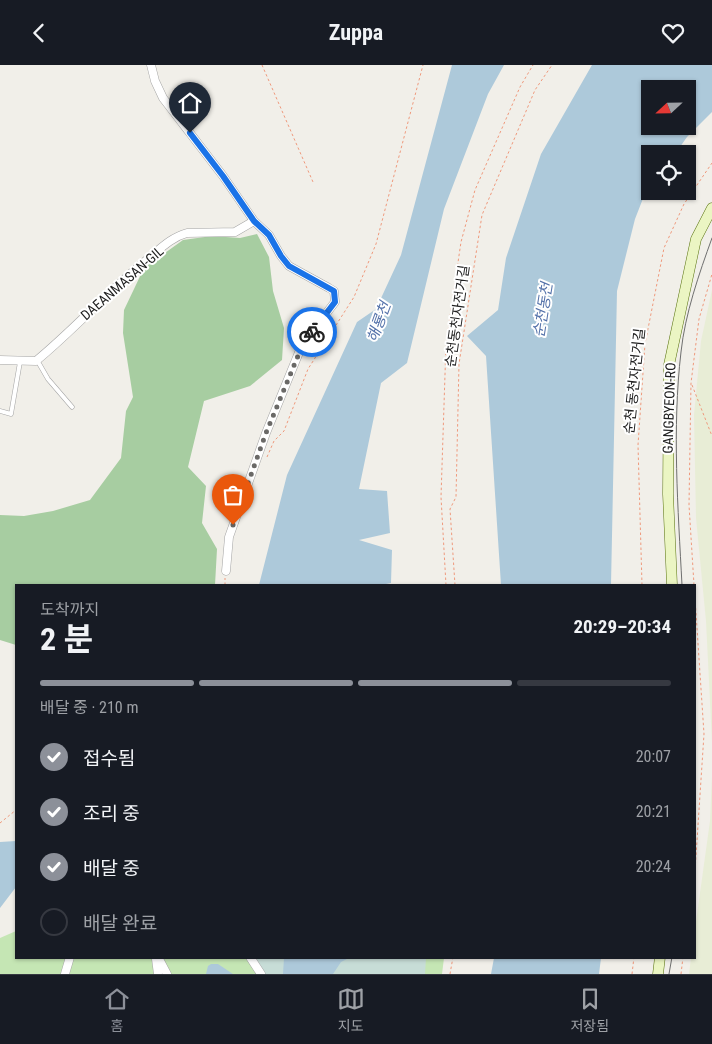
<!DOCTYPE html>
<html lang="ko">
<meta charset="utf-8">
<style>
body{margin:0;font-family:"Roboto Condensed","Noto Sans KR",sans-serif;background:#242831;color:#f1f3f6;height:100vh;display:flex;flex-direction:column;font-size:19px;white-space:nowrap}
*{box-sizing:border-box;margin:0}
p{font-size:16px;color:#9ea1a6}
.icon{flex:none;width:28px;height:28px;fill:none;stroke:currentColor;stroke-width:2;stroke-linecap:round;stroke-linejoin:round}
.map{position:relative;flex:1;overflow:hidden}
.sheet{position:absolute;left:15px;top:519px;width:681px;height:375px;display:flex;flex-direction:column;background:#171b24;border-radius:0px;box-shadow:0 1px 4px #0004}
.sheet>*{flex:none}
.needle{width:32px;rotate:248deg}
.buttons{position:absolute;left:641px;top:15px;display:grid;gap:10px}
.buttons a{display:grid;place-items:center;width:55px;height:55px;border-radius:0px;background:#171b24;box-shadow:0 1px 4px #0004;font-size:25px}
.pin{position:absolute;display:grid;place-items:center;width:42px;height:42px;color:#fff;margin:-51px -21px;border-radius:50% 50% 50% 0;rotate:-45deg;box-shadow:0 0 5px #0007}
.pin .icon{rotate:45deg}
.courier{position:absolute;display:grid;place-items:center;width:50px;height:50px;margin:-25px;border:4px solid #1a73e8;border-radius:50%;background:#fff;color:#222;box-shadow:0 1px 6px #0007}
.overview em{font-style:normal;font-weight:700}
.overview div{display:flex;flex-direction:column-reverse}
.overview{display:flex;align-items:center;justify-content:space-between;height:85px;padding:0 25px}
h1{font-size:32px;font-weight:700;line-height:38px}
.bar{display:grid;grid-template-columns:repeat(4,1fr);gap:8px 5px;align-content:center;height:60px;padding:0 25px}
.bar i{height:6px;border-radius:4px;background:#363941}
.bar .on{background:#8c9099}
.bar p{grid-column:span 4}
ol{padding:0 25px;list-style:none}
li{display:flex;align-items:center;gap:15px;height:55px}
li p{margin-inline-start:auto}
li .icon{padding:5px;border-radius:50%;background:#8c9099;color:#fff;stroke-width:4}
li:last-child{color:#9ea1a6}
li i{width:28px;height:28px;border:2px solid #363941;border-radius:50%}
header{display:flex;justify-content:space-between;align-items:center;height:65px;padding:0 25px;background:#171b24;font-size:22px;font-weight:700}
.tab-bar{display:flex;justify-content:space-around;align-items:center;height:70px;border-top:1px solid #363941;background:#171b24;font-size:14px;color:#9ea1a6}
.tab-bar a{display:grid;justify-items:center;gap:2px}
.tab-bar .on{color:#8c9099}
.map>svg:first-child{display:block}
.farmland{fill:#e8edd6}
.grass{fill:#c5e6b4}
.forest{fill:#a7cda1}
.wetland{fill:#c7ddd7}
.water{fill:#adc9da;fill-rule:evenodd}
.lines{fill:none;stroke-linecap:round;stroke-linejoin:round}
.lane-casing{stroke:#a5a5a5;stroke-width:5}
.street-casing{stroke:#a5a5a5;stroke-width:9}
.secondary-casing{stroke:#58720e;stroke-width:11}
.path{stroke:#ef997c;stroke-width:1;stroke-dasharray:2.5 2.5;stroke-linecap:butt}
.lane{stroke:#fff;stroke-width:4}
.street{stroke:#fff;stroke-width:8}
.secondary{stroke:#ebf5c3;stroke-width:10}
.tram{stroke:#6f6f6f;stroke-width:1}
.done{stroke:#6a6967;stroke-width:5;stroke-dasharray:0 9}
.route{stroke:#1a73e8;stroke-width:6}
.labels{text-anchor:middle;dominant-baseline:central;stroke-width:4;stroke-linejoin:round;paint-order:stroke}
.street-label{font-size:14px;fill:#212121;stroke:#fff}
.water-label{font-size:15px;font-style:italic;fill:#5472aa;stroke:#fff}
</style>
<header><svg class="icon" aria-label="back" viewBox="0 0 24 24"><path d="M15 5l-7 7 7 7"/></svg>Zuppa<svg class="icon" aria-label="heart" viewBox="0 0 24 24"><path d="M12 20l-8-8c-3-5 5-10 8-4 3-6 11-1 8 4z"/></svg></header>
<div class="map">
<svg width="712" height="909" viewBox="0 0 712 909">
<rect width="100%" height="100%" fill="#f1efe9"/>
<!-- farmland -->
<path class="farmland" d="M 712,225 L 712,677 L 706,556 L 696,453 L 694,350 L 701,276 Z
M 712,711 L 712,909 L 689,909 L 691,893 L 695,892 L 695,864 L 710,756 Z"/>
<!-- grass -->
<path class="grass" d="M 16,866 L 16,892 L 444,893 L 442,909 L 0,909 L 0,873 Z"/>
<!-- forest -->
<path class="forest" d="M 257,169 L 269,192 L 273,226 L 284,263 L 282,295 L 250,321 L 204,336 L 188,402 L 206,421 L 202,458 L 217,484 L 215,520 L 16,520 L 16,580 L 0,575 L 0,450 L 24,451 L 53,446 L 90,435 L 121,393 L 126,346 L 133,332 L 123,268 L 124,245 L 144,203 L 183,175 L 212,171 L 240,173 Z"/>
<!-- wetland -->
<path class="wetland" d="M 254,893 L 426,893 L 425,909 L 264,909 Z"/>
<!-- water -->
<path class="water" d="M 452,0 L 504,0 L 488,29 L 444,144 L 407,298 L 381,318 L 359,424 L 387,426 L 390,468 L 359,475 L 392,485 L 391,518 L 381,520 L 259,520 L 287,410 L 357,257 L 376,244 L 401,190 Z
M 592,0 L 712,0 L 712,47 L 687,72 L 675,89 L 650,89 L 650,123 L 644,131 L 635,154 L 617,226 L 611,520 L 501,520 L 486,291 L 467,271 L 498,245 L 506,193 L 541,89 ZM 650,24 L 688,24 L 688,61 L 650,61 Z
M 16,776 L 16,822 L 0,843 L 0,777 Z
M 284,893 L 284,892 L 349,893 L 341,897 L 333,909 L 283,909 Z
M 494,893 L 494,892 L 601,893 L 599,909 L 491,909 Z
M 211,899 L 218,899 L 233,909 L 206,909 L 208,901 Z"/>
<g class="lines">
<defs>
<path id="lane" d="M 37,295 L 48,314 L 72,342
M 0,346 L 11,349 L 20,297"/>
<path id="street" d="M 151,0 L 155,16 L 163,33 L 223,111 L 254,156 L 269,170 L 281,191 L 289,201 L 329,223 L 334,226 L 335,237 L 309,271 L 300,285 L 266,368 L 229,472 L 226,506
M 0,295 L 36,296 C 75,264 109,225 149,193 C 161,183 172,172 187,168 L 235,167 L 254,156
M 158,892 L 167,909
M 250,892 L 261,909
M 156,894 L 158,909
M 65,909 L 70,892"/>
<path id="secondary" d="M 672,520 L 668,429 L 669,300 L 696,174 L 712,143
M 658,909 L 660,892"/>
</defs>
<!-- lane casing -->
<use href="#lane" class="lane-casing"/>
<!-- street casing -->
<use href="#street" class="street-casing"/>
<!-- secondary casing -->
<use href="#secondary" class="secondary-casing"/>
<!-- path -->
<path class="path" d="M 262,0 L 313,117
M 692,320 L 712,371
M 267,392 L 274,376 L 284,366 L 308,304 L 354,232 L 376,179 L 423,0
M 225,520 L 225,513
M 446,520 L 441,432 L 446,279 L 461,177 L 475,125 L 520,22 L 533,0
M 455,520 L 450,444 L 456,432 L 459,299 L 482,150 L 535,25 L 552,0
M 642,520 L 638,380 L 645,279 L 664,183 L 684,139 L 712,98
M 694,520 L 689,440 L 691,318 L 699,254 L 712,209
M 695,533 L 704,669 L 695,806
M 0,758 L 16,745
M 450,909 L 453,892
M 632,909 L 634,892
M 681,909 L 683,892"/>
<!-- lane -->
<use href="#lane" class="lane"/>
<!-- street -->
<use href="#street" class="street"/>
<!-- secondary -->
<use href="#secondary" class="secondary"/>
<!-- tram -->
<path class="tram" d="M 682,520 C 678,443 672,364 681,287 C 685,249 699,209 712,173
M 669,909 L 672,892"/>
</g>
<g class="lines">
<!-- done -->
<path class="done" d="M 233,460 L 266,368 L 300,286 L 312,267"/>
<!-- route -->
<path class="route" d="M 190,68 L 223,111 L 254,156 L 269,170 L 281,191 L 289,201 L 334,226 L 335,237 L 312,267"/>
</g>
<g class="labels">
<!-- street labels -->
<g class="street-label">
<text transform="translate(122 218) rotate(-41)">DAEANMASAN-GIL</text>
<text transform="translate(457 251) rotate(-82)">순천동천자전거길</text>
<text transform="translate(634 316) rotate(-84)">순천 동천자전거길</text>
<text transform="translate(669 343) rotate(-88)">GANGBYEON-RO</text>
</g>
<!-- water labels -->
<g class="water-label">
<text transform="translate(543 245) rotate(-81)">순천동천</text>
<text transform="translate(379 257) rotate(-70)">해룡천</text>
</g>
</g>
</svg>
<div class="buttons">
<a><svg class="needle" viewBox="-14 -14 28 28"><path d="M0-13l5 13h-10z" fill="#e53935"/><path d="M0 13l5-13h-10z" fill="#9ea1a6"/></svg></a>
<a><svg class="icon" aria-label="locate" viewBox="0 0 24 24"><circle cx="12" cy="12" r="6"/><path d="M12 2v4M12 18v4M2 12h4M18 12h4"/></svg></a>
</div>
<div class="pin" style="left:233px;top:460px;background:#ea580c"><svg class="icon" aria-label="bag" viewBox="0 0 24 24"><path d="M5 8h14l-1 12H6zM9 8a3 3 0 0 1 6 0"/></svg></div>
<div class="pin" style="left:190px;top:68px;background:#1f2937"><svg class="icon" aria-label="home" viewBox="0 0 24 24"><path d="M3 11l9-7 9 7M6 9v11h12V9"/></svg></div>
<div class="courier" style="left:312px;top:267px"><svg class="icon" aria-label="bike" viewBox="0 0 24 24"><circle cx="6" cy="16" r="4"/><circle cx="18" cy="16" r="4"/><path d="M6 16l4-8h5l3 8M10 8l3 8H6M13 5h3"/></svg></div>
<section class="sheet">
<div class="overview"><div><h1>2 분</h1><p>도착까지</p></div><em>20:29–20:34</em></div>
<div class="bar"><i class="on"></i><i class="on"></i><i class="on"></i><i></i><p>배달 중 · 210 m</p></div>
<ol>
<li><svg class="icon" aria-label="check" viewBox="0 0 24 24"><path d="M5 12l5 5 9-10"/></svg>접수됨<p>20:07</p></li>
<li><svg class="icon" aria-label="check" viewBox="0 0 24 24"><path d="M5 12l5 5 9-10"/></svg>조리 중<p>20:21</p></li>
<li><svg class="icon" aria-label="check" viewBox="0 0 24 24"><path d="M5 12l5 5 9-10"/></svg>배달 중<p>20:24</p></li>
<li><i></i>배달 완료</li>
</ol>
</section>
</div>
<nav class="tab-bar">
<a class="on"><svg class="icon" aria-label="home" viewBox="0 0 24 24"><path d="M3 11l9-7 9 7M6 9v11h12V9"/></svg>홈</a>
<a><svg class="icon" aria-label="map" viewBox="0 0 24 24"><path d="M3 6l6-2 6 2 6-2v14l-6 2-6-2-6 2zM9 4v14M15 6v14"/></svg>지도</a>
<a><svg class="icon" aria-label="saved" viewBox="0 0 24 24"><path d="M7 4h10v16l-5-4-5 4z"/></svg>저장됨</a>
</nav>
